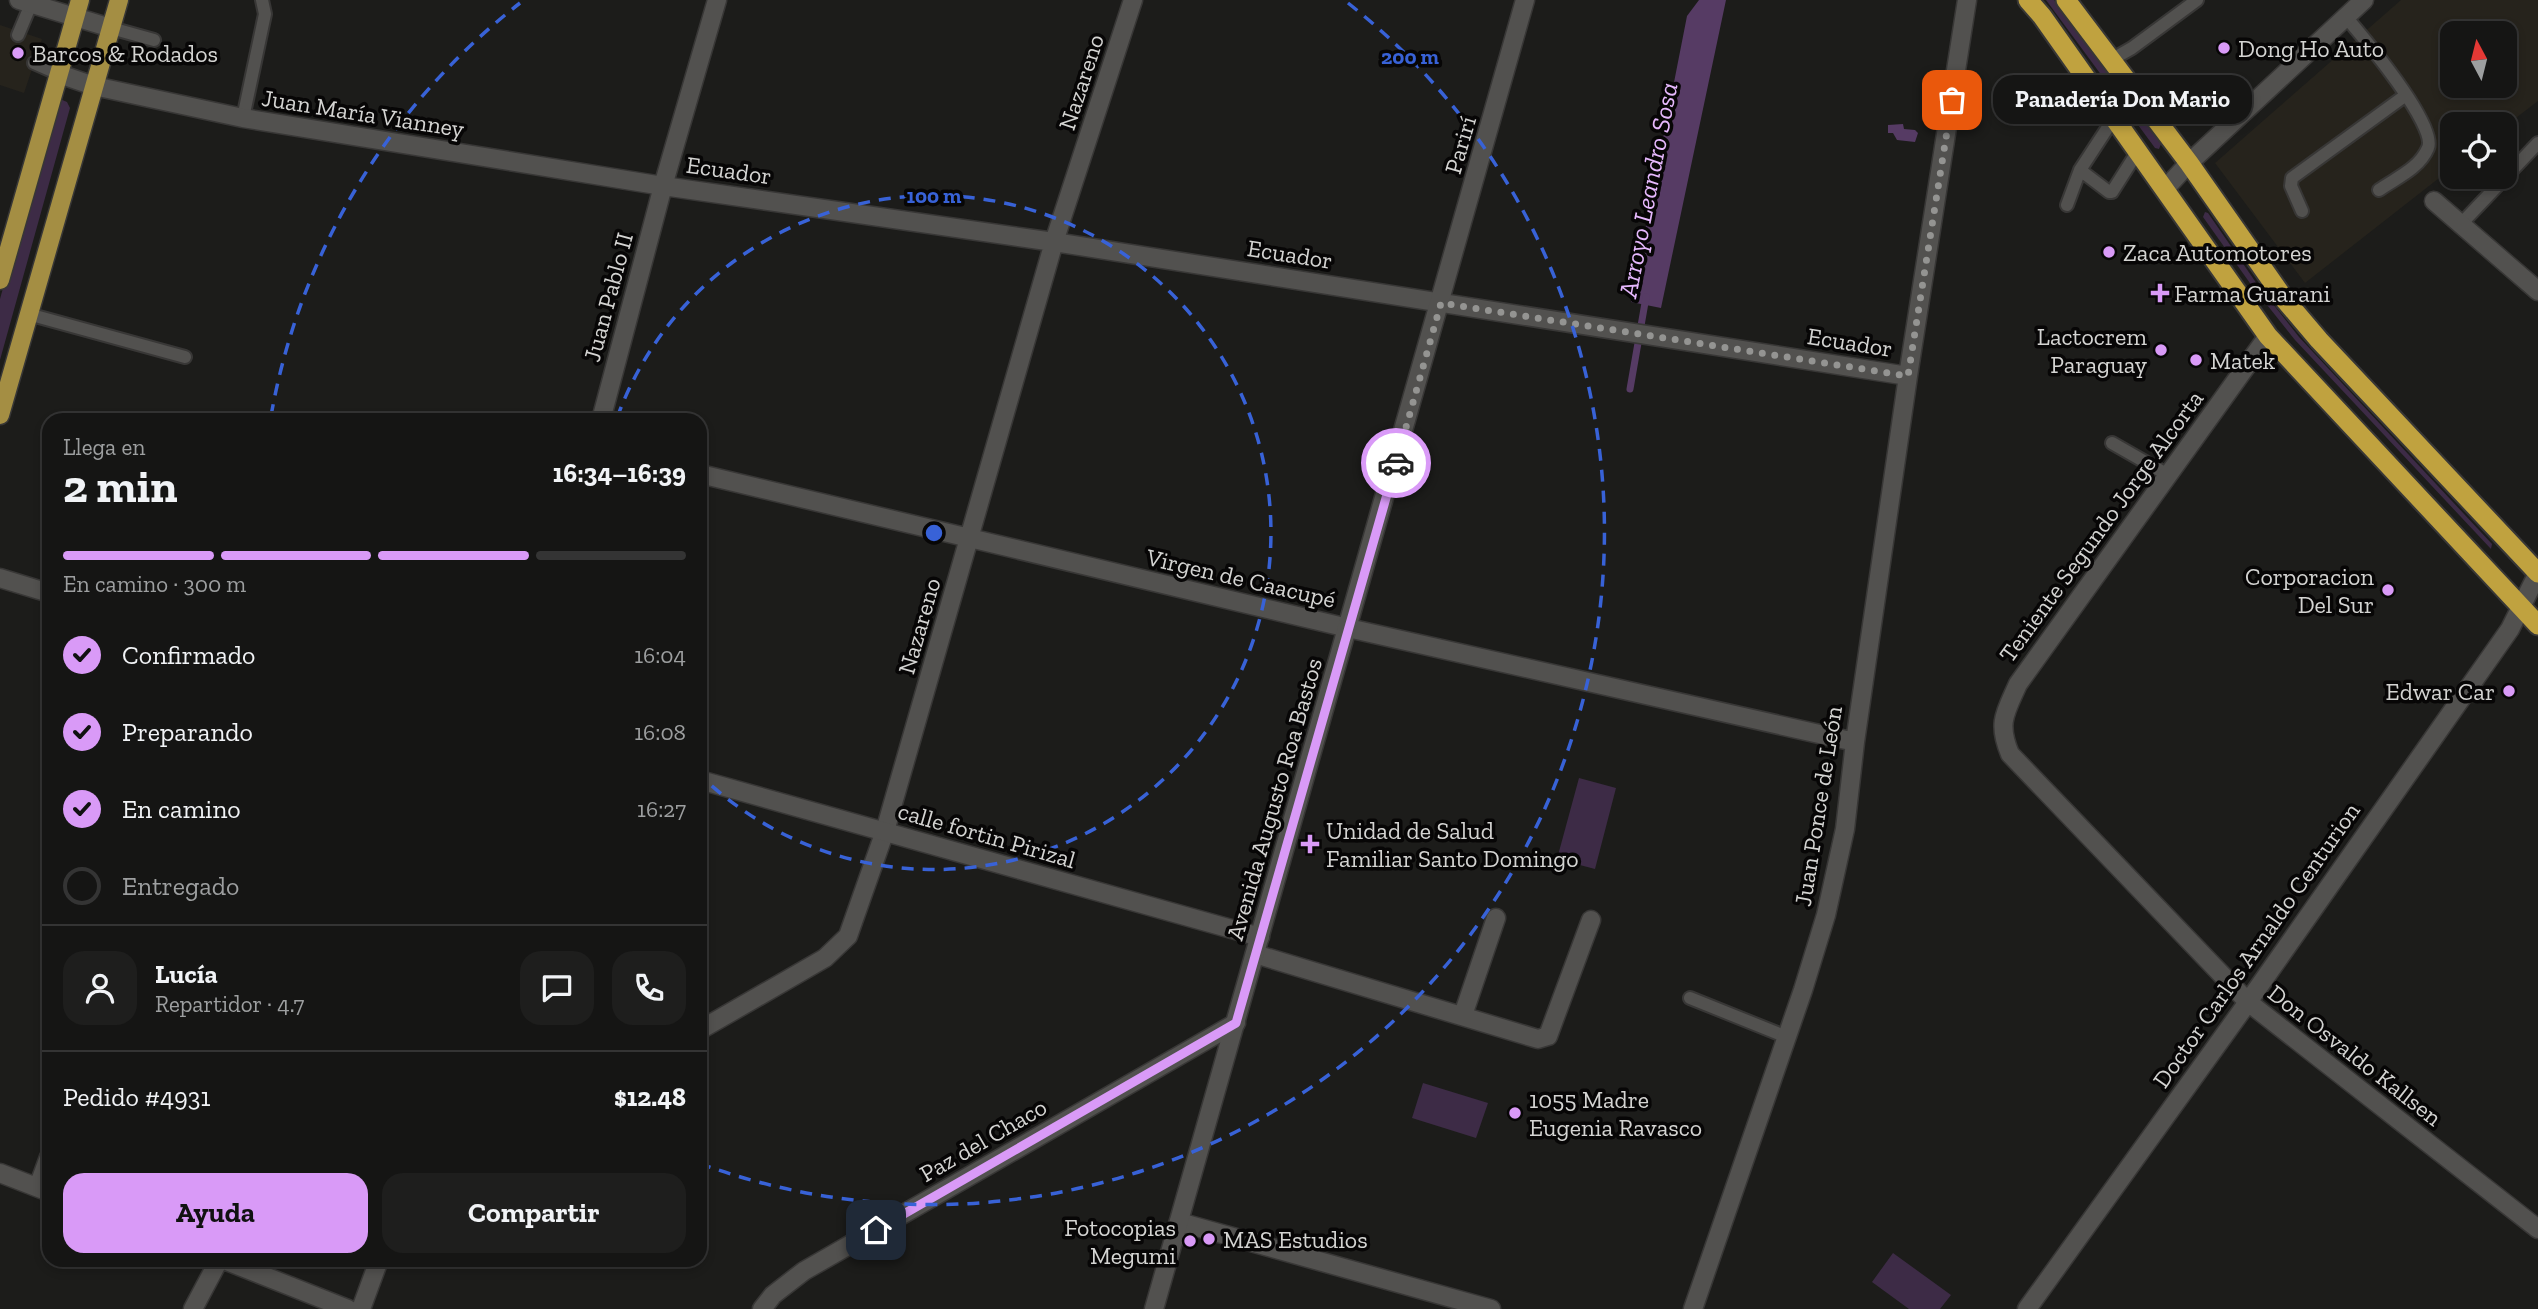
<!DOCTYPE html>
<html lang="es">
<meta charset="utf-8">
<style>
body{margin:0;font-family:"Zilla Slab",serif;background:#1e1e1d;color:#f1f3f6;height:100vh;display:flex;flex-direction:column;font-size:26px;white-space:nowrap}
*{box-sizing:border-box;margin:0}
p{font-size:23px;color:#9d9fa0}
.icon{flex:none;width:38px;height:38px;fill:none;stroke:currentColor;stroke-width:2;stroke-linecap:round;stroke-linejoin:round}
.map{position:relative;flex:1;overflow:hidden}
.details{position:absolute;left:42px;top:413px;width:665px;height:854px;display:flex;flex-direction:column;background:#151514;border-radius:21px;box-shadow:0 4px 10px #0003,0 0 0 2px #343434}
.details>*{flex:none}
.needle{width:46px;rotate:353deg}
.fabs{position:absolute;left:2440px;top:21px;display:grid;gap:14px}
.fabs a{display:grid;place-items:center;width:77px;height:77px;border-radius:14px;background:#151514;box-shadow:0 4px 10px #0003,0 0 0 2px #343434;font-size:35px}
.pin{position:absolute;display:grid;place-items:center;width:60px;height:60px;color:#fff;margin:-30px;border-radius:14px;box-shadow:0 4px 10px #0006}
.courier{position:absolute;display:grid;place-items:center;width:70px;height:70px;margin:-35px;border:5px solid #d99af7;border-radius:50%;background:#fff;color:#222;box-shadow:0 2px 9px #0007}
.bubble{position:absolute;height:49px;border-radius:21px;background:#151514;box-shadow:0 4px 10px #0003,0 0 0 2px #343434;font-size:23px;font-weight:700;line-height:49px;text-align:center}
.overview em{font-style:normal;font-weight:700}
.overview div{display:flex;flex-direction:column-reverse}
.overview{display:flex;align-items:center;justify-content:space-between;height:119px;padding:0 21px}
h1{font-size:46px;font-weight:700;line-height:52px}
.bar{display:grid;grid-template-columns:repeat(4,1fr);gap:10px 7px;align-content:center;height:84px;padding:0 21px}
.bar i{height:9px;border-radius:5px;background:#343434}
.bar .on{background:#d99af7}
.bar p{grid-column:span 4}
.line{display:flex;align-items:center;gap:18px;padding:0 21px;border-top:2px solid #343434}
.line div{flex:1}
.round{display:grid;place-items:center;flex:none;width:74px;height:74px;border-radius:21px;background:#1e1e1d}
ol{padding:0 21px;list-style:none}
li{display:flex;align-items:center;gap:21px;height:77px}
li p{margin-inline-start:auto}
li .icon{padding:7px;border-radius:50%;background:#d99af7;color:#111;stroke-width:4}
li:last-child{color:#9d9fa0}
li i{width:38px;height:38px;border:4px solid #343434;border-radius:50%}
.cta{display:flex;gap:14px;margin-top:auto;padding:14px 21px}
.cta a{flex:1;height:80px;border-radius:21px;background:#d99af7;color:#111;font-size:28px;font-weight:700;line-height:80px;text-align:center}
.cta a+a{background:#1e1e1d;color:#f1f3f6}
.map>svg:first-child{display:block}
.built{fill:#26231c;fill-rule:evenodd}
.green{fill:#3d2b46}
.water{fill:#563b64}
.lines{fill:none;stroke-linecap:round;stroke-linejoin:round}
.stream{stroke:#563b64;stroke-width:7}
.service-casing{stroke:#383736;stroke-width:16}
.minor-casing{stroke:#383736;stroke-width:21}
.tertiary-casing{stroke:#383736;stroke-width:21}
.secondary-casing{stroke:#383736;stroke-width:21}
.primary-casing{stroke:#383736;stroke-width:21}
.trunk-casing{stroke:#383736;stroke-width:23}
.service{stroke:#52514f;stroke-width:12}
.minor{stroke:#52514f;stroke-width:18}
.tertiary{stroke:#52514f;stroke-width:18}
.secondary{stroke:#52514f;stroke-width:18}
.primary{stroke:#a48e43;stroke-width:18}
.trunk{stroke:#c0a23f;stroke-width:19}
.done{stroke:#949492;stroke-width:7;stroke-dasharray:0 12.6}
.route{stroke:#d99af7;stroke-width:9}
.ring{fill:none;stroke:#3862d7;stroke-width:3.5;stroke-dasharray:12 9}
.poi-dot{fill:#d99af7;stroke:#070606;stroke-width:2.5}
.labels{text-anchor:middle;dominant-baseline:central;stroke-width:7;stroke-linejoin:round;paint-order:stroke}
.poi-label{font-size:24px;fill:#d4d4d2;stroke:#070606;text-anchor:start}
.street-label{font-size:24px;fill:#d4d4d2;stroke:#070606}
.water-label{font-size:26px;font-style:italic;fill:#e6b8fd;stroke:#070606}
.centre{fill:#3862d7;stroke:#070606;stroke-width:3.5}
.ring-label{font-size:21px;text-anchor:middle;font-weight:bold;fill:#3862d7;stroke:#070606;stroke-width:7;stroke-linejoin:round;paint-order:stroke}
</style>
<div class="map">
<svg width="2538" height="1309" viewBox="0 0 2538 1309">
<rect width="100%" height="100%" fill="#1c1c1a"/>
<!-- built -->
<path class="built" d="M 2401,0 L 2538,0 L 2538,101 L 2504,127 L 2504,124 L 2452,124 L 2452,168 L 2305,283 L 2215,163 ZM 2452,33 L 2504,33 L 2504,86 L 2452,86 Z
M 0,25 L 42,39 L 24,93 L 0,85 Z"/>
<!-- green -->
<path class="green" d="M 2046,0 L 2054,0 L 2161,144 L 2159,149 L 2155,148 Z
M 60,99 L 67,102 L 70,108 L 0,360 L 0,299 L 54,103 Z
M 2205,212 L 2208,213 L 2257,284 L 2299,337 L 2492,544 L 2491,549 L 2295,340 L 2252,286 L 2203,217 Z
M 1579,778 L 1616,788 L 1595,869 L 1557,859 Z
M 1423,1083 L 1488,1103 L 1476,1138 L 1412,1118 Z
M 1893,1253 L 1951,1295 L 1940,1309 L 1909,1309 L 1872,1282 Z"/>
<!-- water -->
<path class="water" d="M 1699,0 L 1726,0 L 1661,308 L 1631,302 L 1687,16 Z
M 1903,124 L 1904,129 L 1915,130 L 1918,133 L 1915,142 L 1897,140 L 1893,133 L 1888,133 L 1888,125 Z"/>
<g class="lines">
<!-- stream -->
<path class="stream" d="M 1630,389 L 1646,297"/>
<defs>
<path id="service" d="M 2346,17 C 2363,37 2438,126 2428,148 C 2419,169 2396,178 2379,190
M 111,28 L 154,40
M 18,35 L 31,4
M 2111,60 L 2132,48 L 2197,0
M 34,63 L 59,74
M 2053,113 L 2085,78
M 243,118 L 265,14 L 262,0
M 2080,170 L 2109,192 L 2112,192 L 2138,151
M 2067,205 L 2080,170 L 2114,118
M 2302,211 L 2291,186 L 2292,178 L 2406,95
M 2462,223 L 2538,143
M 28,314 L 185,357
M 2112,443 L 2168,475
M 1690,998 L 1787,1037"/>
<path id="minor" d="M 19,0 L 111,28
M 59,74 L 94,86 L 243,118 L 663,186 L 1054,242 L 1908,376
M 2165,189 L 2189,163 L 2364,0
M 2434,201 L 2538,291
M 2268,336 L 2018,684 C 2005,713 1997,723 2010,754 L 2248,1002 L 2538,1229
M 601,420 L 663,186 L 717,0
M 700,474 L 1348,628 L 1855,742
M 1255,954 L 1538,1039 L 1548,1036 L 1591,920
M 1463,1015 L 1496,918
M 700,1030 L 825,958 L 848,936 L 885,831 L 1054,242 L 1133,0
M 0,1173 L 49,1192
M 38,1187 L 49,1157
M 1179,1222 L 1491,1309
M 224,1260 L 348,1309
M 193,1309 L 219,1260
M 361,1309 L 379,1260
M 762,1309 L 773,1295 L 804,1271 L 1236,1023
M 1693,1309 L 1803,990 L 1826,915 L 1845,829 L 1855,742 L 1908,376 L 1967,0
M 2027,1309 L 2248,1002 L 2510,629 L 2538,573"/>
<path id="tertiary" d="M 0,578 L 49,593
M 700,780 L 1260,937"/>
<path id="secondary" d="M 1154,1309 L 1525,0"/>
<path id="primary" d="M 0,280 L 80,0
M 0,415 L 119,0"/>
<path id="trunk" d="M 2028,0 L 2042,16 L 2268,336 L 2538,625
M 2066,0 L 2189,163 L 2285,300 L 2319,340 L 2538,573"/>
</defs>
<!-- service casing -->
<use href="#service" class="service-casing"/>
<!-- minor casing -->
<use href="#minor" class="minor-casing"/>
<!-- tertiary casing -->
<use href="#tertiary" class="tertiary-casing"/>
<!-- secondary casing -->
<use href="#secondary" class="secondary-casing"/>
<!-- primary casing -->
<use href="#primary" class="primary-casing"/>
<!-- trunk casing -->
<use href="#trunk" class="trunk-casing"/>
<!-- service -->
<use href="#service" class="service"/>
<!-- minor -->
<use href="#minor" class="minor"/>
<!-- tertiary -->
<use href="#tertiary" class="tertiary"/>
<!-- secondary -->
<use href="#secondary" class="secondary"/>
<!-- primary -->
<use href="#primary" class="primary"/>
<!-- trunk -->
<use href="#trunk" class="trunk"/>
</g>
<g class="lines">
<!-- done -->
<path class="done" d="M 1396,463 L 1441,303 L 1908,376 L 1952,100"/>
<!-- route -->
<path class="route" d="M 876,1230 L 1236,1023 L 1396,463"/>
</g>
<!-- distance rings -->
<g class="ring">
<path d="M617 418A337 337 0 1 1 702 777"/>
<path d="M271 416A673 673 0 0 1 520 3M1348 3A673 673 0 0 1 704 1165"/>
</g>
<!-- markers -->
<g class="poi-dot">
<circle cx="2224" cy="48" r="7"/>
<circle cx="18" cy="53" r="7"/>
<circle cx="2109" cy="252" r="7"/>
<path d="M2156.5 282.5h7v7h7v7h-7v7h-7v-7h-7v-7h7z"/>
<circle cx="2161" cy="350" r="7"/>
<circle cx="2196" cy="360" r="7"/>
<circle cx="2388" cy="590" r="7"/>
<circle cx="2509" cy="691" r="7"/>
<path d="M1306.5 833.5h7v7h7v7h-7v7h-7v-7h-7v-7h7z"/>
<circle cx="1515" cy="1113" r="7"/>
<circle cx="1209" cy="1239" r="7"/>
<circle cx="1190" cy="1241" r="7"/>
</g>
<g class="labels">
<!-- poi labels -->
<g class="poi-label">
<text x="2238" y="48">Dong Ho Auto</text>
<text x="32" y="53">Barcos &amp; Rodados</text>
<text x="2123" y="252">Zaca Automotores</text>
<text x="2174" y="293">Farma Guarani</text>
<text x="2147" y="336" text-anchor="end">Lactocrem<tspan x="2147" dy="28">Paraguay</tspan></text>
<text x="2210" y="360">Matek</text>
<text x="2374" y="576" text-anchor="end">Corporacion<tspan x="2374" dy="28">Del Sur</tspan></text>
<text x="2495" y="691" text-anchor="end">Edwar Car</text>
<text x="1326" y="830">Unidad de Salud<tspan x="1326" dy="28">Familiar Santo Domingo</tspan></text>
<text x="1529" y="1099">1055 Madre<tspan x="1529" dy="28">Eugenia Ravasco</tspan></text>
<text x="1176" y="1227" text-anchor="end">Fotocopias<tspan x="1176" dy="28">Megumi</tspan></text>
<text x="1223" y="1239">MAS Estudios</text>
</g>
<!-- street labels -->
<g class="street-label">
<text transform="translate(1081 82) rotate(-72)">Nazareno</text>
<text transform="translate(363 113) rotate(9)">Juan María Vianney</text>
<text transform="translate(1460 145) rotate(-74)">Parirí</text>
<text transform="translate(729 170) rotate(8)">Ecuador</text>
<text transform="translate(1290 254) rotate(9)">Ecuador</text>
<text transform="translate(608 297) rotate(-75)">Juan Pablo II</text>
<text transform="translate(1850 342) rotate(9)">Ecuador</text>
<text transform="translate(2101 526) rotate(-54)">Teniente Segundo Jorge Alcorta</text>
<text transform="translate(1241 578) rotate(13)">Virgen de Caacupé</text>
<text transform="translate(919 626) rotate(-74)">Nazareno</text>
<text transform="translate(1274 799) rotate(-74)">Avenida Augusto Roa Bastos</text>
<text transform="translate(1818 806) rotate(-81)">Juan Ponce de León</text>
<text transform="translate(987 835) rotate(16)">calle fortin Pirizal</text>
<text transform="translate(2256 945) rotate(-55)">Doctor Carlos Arnaldo Centurion</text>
<text transform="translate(2355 1055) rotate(38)">Don Osvaldo Kallsen</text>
<text transform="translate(983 1140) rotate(-30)">Paz del Chaco</text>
</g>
<!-- water labels -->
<g class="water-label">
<text transform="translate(1648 190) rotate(-79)">Arroyo Leandro Sosa</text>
</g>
</g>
<circle cx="934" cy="533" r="10" class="centre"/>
<g class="ring-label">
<text x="1410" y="64">200 m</text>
<text x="934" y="203">100 m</text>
</g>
</svg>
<div class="fabs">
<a><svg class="needle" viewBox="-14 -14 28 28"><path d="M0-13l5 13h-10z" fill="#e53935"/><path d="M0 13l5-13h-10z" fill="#9d9fa0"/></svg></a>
<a><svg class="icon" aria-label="locate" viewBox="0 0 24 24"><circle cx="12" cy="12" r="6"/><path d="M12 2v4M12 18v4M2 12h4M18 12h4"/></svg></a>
</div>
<div class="pin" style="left:1952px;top:100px;background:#ea580c"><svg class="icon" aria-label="bag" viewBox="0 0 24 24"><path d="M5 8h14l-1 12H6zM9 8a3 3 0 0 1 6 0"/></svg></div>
<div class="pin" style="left:876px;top:1230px;background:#1f2937"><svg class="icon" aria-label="home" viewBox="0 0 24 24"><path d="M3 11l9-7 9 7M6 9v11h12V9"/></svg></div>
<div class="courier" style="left:1396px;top:463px"><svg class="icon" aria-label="car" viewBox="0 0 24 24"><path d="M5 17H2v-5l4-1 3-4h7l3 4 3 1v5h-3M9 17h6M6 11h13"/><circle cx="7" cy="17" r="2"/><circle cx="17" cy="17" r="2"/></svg></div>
<div class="bubble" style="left:1993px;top:75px;width:259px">Panadería Don Mario</div>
<section class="details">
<div class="overview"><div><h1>2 min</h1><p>Llega en</p></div><em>16:34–16:39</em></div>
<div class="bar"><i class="on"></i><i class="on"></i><i class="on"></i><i></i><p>En camino · 300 m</p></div>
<ol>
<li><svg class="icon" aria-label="check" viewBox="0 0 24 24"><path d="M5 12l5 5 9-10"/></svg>Confirmado<p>16:04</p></li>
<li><svg class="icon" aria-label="check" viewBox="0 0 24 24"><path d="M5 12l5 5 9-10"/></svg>Preparando<p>16:08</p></li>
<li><svg class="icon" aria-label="check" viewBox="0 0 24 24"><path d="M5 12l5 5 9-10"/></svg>En camino<p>16:27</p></li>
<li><i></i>Entregado</li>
</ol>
<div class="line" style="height:126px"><a class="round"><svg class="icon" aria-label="person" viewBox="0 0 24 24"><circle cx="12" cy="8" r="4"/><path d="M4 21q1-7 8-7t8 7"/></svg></a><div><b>Lucía</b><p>Repartidor · 4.7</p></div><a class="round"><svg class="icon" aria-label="chat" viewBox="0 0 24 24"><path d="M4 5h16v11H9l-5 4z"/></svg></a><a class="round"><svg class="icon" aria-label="phone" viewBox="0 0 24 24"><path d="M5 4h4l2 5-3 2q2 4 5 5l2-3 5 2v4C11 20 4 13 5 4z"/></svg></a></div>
<div class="line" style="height:91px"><div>Pedido #4931</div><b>$12.48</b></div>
<div class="cta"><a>Ayuda</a><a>Compartir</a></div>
</section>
</div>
